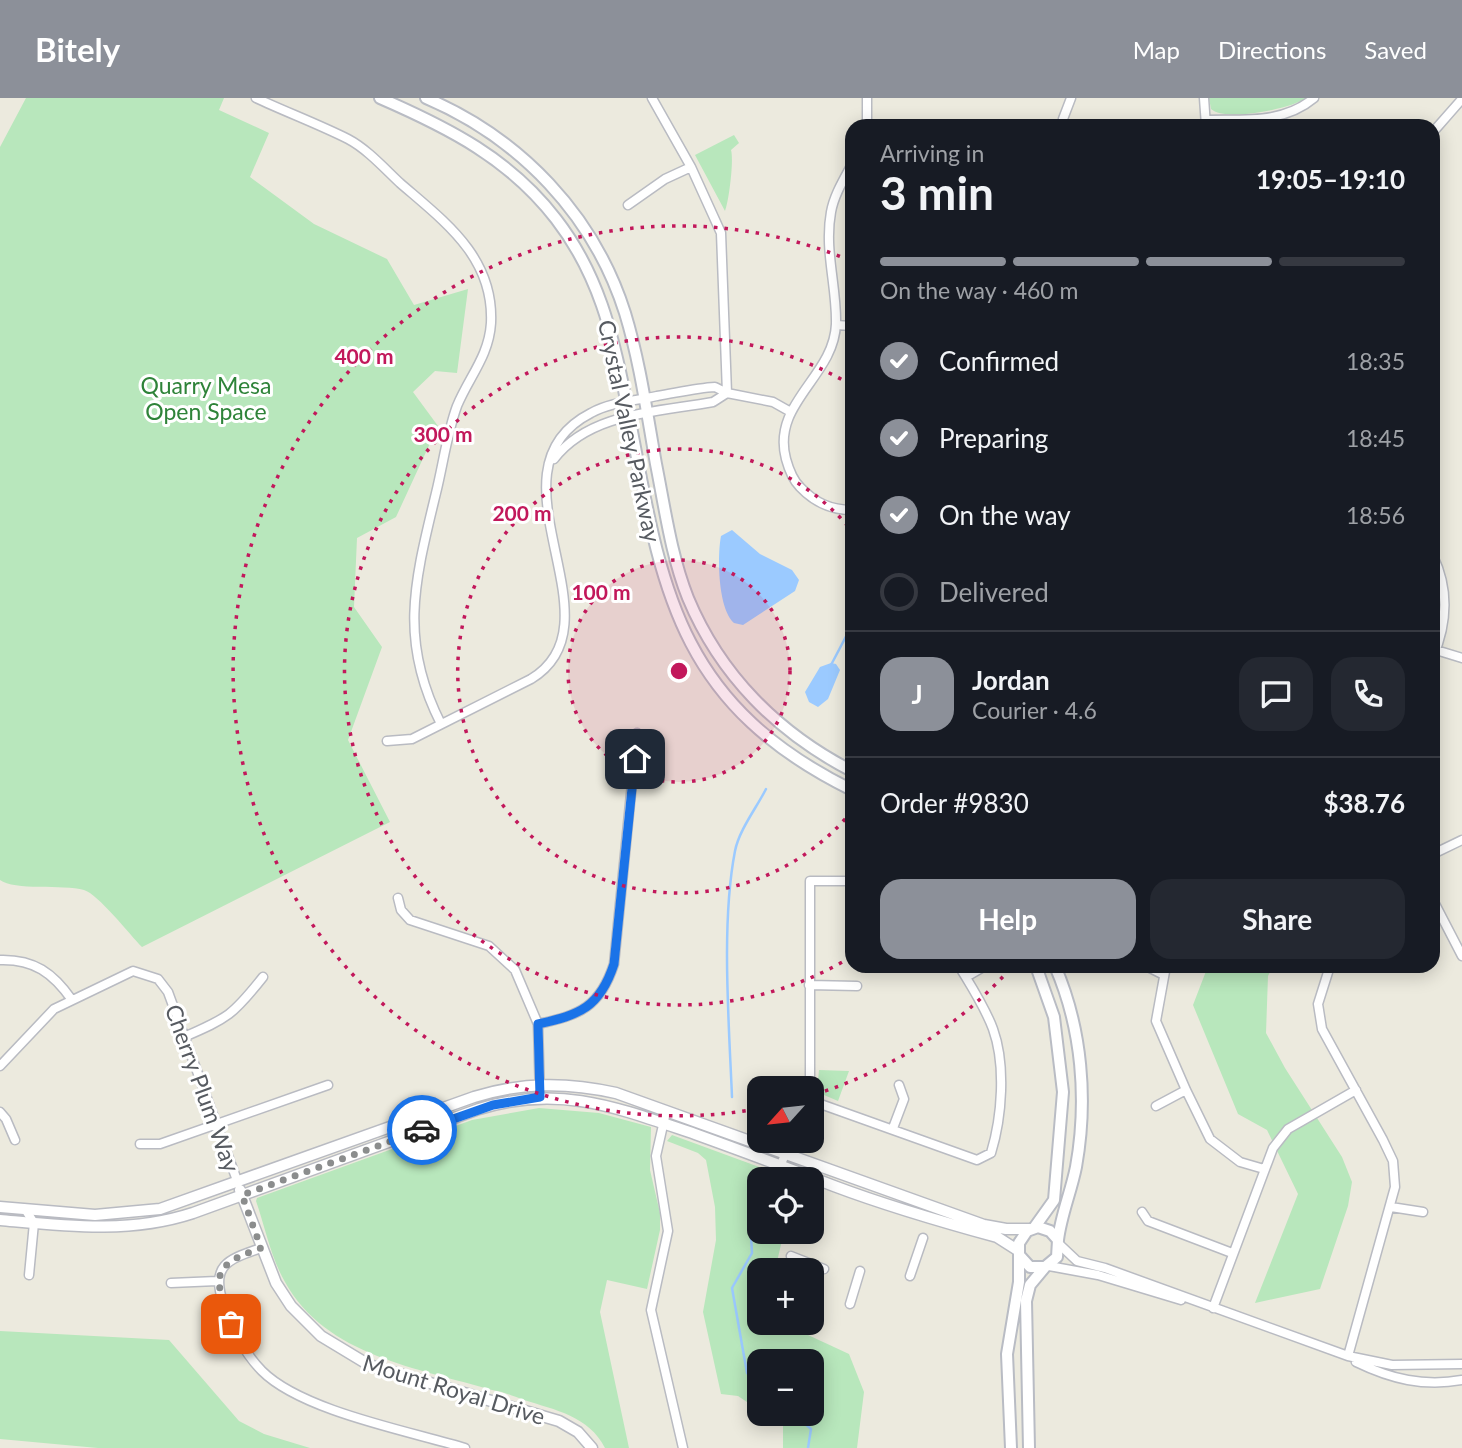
<!DOCTYPE html>
<meta charset="utf-8">
<style>
body{margin:0;font-family:Lato,sans-serif;background:#242831;color:#f1f3f6;height:100vh;display:flex;flex-direction:column;font-size:26px;white-space:nowrap}
*{box-sizing:border-box;margin:0}
p{font-size:23px;color:#9ea1a6}
.icon{flex:none;width:38px;height:38px;fill:none;stroke:currentColor;stroke-width:2;stroke-linecap:round;stroke-linejoin:round}
.map{position:relative;flex:1;overflow:hidden}
.panel{position:absolute;left:845px;top:21px;width:595px;height:854px;display:flex;flex-direction:column;background:#171b24;border-radius:21px;box-shadow:0 4px 18px #0003}
.panel>*{flex:none}
.needle{width:46px;rotate:243deg}
.controls{position:absolute;left:747px;top:978px;display:grid;gap:14px}
.controls a{display:grid;place-items:center;width:77px;height:77px;border-radius:14px;background:#171b24;box-shadow:0 4px 18px #0003;font-size:35px}
.pin{position:absolute;display:grid;place-items:center;width:60px;height:60px;color:#fff;margin:-30px;border-radius:14px;box-shadow:0 4px 10px #0006}
.courier{position:absolute;display:grid;place-items:center;width:70px;height:70px;margin:-35px;border:5px solid #1a73e8;border-radius:50%;background:#fff;color:#222;box-shadow:0 2px 9px #0007}
.overview em{font-style:normal;font-weight:700}
.overview div{display:flex;flex-direction:column-reverse}
.overview{display:flex;align-items:center;justify-content:space-between;height:119px;padding:0 35px}
h1{font-size:46px;font-weight:700;line-height:52px}
.bar{display:grid;grid-template-columns:repeat(4,1fr);gap:10px 7px;align-content:center;height:84px;padding:0 35px}
.bar i{height:9px;border-radius:5px;background:#363941}
.bar .selected{background:#8c9099}
.bar p{grid-column:span 4}
.line{display:flex;align-items:center;gap:18px;padding:0 35px;border-top:2px solid #363941}
.line div{flex:1}
.round{display:grid;place-items:center;flex:none;width:74px;height:74px;border-radius:21px;background:#242831}
ol{padding:0 35px;list-style:none}
li{display:flex;align-items:center;gap:21px;height:77px}
li p{margin-inline-start:auto}
li .icon{padding:7px;border-radius:50%;background:#8c9099;color:#fff;stroke-width:4}
li:last-child{color:#9ea1a6}
li i{width:38px;height:38px;border:4px solid #363941;border-radius:50%}
.primary-button{display:flex;gap:14px;margin-top:auto;padding:14px 35px}
.primary-button a{flex:1;height:80px;border-radius:21px;background:#8c9099;color:#fff;font-size:28px;font-weight:700;line-height:80px;text-align:center}
.primary-button a+a{background:#242831;color:#f1f3f6}
header{display:flex;align-items:center;gap:42px;box-sizing:border-box;height:98px;padding:0 35px;background:#8c9099;color:#fff}
header strong{font-size:33px}
nav{display:flex;gap:38px;margin-inline-start:auto;font-size:24px}
.map>svg:first-child{display:block}
.green{fill:#b8e7bc}
.water{fill:#9bcaff}
.lines{fill:none;stroke-linecap:round;stroke-linejoin:round}
.stream{stroke:#9bcaff;stroke-width:2.5}
.minor-casing{stroke:#b9bbc2;stroke-width:11}
.tertiary-casing{stroke:#b9bbc2;stroke-width:13}
.secondary-casing{stroke:#b9bcc4;stroke-width:14}
.minor{stroke:#fff;stroke-width:8}
.tertiary{stroke:#fff;stroke-width:10}
.secondary{stroke:#fff;stroke-width:10}
.done{stroke:#8b8d8d;stroke-width:7;stroke-dasharray:0 12.6}
.route{stroke:#1a73e8;stroke-width:9}
.ring{fill:none;stroke:#c2185b;stroke-width:3.5;stroke-dasharray:3.5 7}
.labels{text-anchor:middle;dominant-baseline:central;stroke-width:6;stroke-linejoin:round;paint-order:stroke}
.park-label{font-size:23px;fill:#2e8339;stroke:#fff}
.street-label{font-size:23px;fill:#575b61;stroke:#fff}
.centre{fill:#c2185b;stroke:#fff;stroke-width:3.5}
.ring-label{font-size:21px;text-anchor:middle;font-weight:bold;fill:#c2185b;stroke:#fff;stroke-width:6;stroke-linejoin:round;paint-order:stroke}
</style>
<header>
<strong>Bitely</strong>
<nav><a>Map</a><a>Directions</a><a>Saved</a></nav>
</header>
<div class="map">
<svg width="1462" height="1350" viewBox="0 0 1462 1350">
<rect width="100%" height="100%" fill="#eceade"/>
<!-- green -->
<path class="green" d="M 26,0 L 224,0 L 219,12 L 269,35 L 250,79 L 314,126 L 387,161 L 414,207 L 468,191 L 457,275 L 435,273 L 413,294 L 438,328 L 396,419 L 357,440 L 354,509 L 382,549 L 348,642 L 390,724 L 142,849 C 130,837 98,796 84,792 C 63,786 14,793 0,782 L 0,49 Z
M 1209,0 L 1306,0 C 1291,11 1225,24 1211,11 Z
M 734,37 L 739,45 L 731,52 C 734,62 729,103 725,113 L 695,57 Z
M 1208,868 L 1273,868 L 1268,878 L 1266,935 L 1285,970 L 1342,1059 L 1352,1084 L 1348,1108 L 1320,1191 L 1255,1205 L 1298,1096 L 1267,1032 L 1238,1016 L 1193,907 Z
M 819,972 L 849,973 L 838,1003 L 817,994 Z
M 539,1010 L 599,1015 L 651,1029 L 650,1072 L 660,1115 L 660,1132 L 647,1191 L 607,1182 L 600,1214 L 629,1350 L 605,1350 C 589,1318 555,1312 524,1302 C 512,1298 505,1294 492,1292 C 418,1270 326,1258 285,1184 C 271,1160 265,1129 256,1103 L 257,1100 L 472,1022 Z
M 672,1037 L 773,1074 L 771,1081 L 760,1082 L 760,1134 L 784,1134 L 775,1172 L 760,1172 L 760,1225 L 790,1225 L 793,1230 L 849,1256 L 864,1294 L 857,1350 L 783,1350 L 783,1327 L 766,1316 L 812,1316 L 812,1264 L 760,1264 L 759,1312 L 738,1298 L 721,1296 L 703,1214 L 716,1142 L 715,1109 L 706,1062 L 698,1055 L 667,1043 Z
M 0,1233 L 169,1242 L 239,1323 L 264,1336 L 310,1350 L 98,1350 L 0,1341 Z"/>
<!-- water -->
<path class="water" d="M 732,432 L 760,456 L 792,472 L 799,482 L 795,493 L 743,527 L 734,525 C 718,511 717,459 721,438 Z
M 831,565 L 836,566 L 840,572 L 828,601 L 818,609 L 809,604 L 805,594 L 820,569 Z"/>
<g class="lines">
<!-- stream -->
<path class="stream" d="M 831,567 L 852,527
M 732,999 C 729,925 721,825 735,753 C 739,732 757,709 766,691
M 749,1106 L 752,1155 L 732,1190 L 747,1275 L 760,1286
M 794,1316 L 811,1331 L 808,1350"/>
<defs>
<path id="minor" d="M 256,0 C 286,14 318,26 348,41 C 367,51 384,70 400,85 C 445,124 494,159 491,225 C 489,258 469,279 457,308 C 447,335 443,367 436,395 C 415,482 398,542 441,626
M 652,0 L 691,69 L 721,135 L 727,295
M 867,0 L 867,28
M 1204,0 L 1206,28
M 1063,21 L 1071,0
M 1206,22 C 1244,21 1283,26 1314,0
M 1433,34 L 1462,1
M 852,66 C 844,81 834,97 831,114 C 824,152 837,189 836,226 C 834,279 771,305 786,361 C 789,372 793,382 800,389 C 815,405 831,412 852,412
M 628,107 L 665,81 L 691,69
M 836,227 L 852,228
M 554,361 C 590,314 659,314 713,304 L 727,295
M 1433,458 C 1449,491 1447,526 1433,559
M 1436,552 L 1462,560
M 387,643 L 412,641 L 531,581 C 626,524 478,373 591,315 C 611,304 635,303 657,298 C 676,295 696,290 715,289 L 727,295 L 773,304 L 789,313
M 1433,756 L 1462,742
M 398,800 L 401,812 L 410,822 L 489,848 L 515,872 L 538,926 L 540,999
M 1433,802 L 1462,858
M 0,862 C 34,861 53,875 72,902
M 1146,868 L 1162,876
M 1166,868 L 1156,923 L 1186,992 L 1210,1041 L 1240,1064 L 1264,1071
M 1330,868 L 1318,906 L 1322,931 L 1383,1042 L 1393,1063 L 1395,1089 L 1348,1258
M 966,879 L 985,868
M 809,887 L 857,888
M 538,926 C 580,917 600,909 614,866 L 637,635
M 184,939 C 228,920 233,917 263,879
M 0,968 L 54,911 L 133,873 L 158,881 L 168,894 L 238,1085
M 810,990 L 810,783 L 852,783
M 812,1003 L 977,1062 L 991,1055 C 1002,1019 1006,967 993,931 C 985,909 971,888 959,868
M 1156,1008 L 1186,992
M 0,1014 L 6,1021 L 15,1042
M 666,1014 L 656,1058 L 668,1133 L 651,1212 L 683,1350
M 893,1030 L 904,1001 L 899,987
M 140,1046 L 160,1046 L 328,987
M 781,1066 L 791,1043
M 1391,1109 L 1423,1114
M 25,1111 L 34,1125 L 29,1177
M 1142,1114 L 1148,1123 L 1232,1155
M 1059,1146 L 1077,1163 L 1105,1170 L 1348,1258 L 1392,1267 L 1462,1266
M 261,1150 C 230,1161 210,1166 223,1204 C 232,1229 243,1254 262,1273 C 302,1313 409,1333 465,1350
M 791,1158 L 824,1171
M 1049,1168 L 1098,1177 L 1181,1202
M 910,1178 L 923,1140
M 171,1185 L 217,1183
M 850,1206 L 860,1173
M 1213,1210 L 1273,1050 L 1288,1031 L 1356,992
M 1356,1264 C 1391,1281 1424,1289 1462,1282"/>
<path id="tertiary" d="M 240,1092 L 276,1185 L 291,1208 L 321,1238 L 369,1267 L 559,1323 L 578,1334 L 592,1350
M 0,1109 L 95,1117 L 160,1111 L 474,999 C 522,984 567,984 616,995 L 984,1127 L 1006,1131 L 1030,1131
M 0,1122 C 66,1128 129,1136 193,1115 L 479,1011 C 560,986 618,1010 695,1036 C 742,1053 788,1070 834,1088 C 887,1108 942,1124 997,1139 L 1019,1153"/>
<path id="secondary" d="M 380,0 C 449,30 510,61 556,121 C 598,175 613,236 626,302 C 661,482 670,602 852,692
M 426,0 C 520,40 594,117 625,215 C 640,264 647,316 656,366 C 665,411 671,457 688,500 C 720,577 778,635 852,673
M 1055,868 C 1082,930 1088,1002 1076,1069 C 1071,1094 1061,1117 1058,1142
M 1034,1130 L 1054,1102 L 1063,994 L 1054,919 L 1036,868
M 1011,1350 L 1007,1256 L 1019,1184 L 1019,1145 L 1027,1133 L 1038,1129 L 1050,1133 L 1058,1142 L 1057,1159 L 1045,1169 L 1030,1169 L 1020,1158
M 1029,1350 L 1026,1203 L 1030,1187 L 1045,1169"/>
</defs>
<!-- minor casing -->
<use href="#minor" class="minor-casing"/>
<!-- tertiary casing -->
<use href="#tertiary" class="tertiary-casing"/>
<!-- secondary casing -->
<use href="#secondary" class="secondary-casing"/>
<!-- minor -->
<use href="#minor" class="minor"/>
<!-- tertiary -->
<use href="#tertiary" class="tertiary"/>
<!-- secondary -->
<use href="#secondary" class="secondary"/>
</g>
<g class="lines">
<!-- done -->
<path class="done" d="M 231,1226 C 214,1179 209,1168 261,1150 L 242,1097 L 422,1032"/>
<!-- route -->
<path class="route" d="M 422,1032 L 493,1007 L 540,999 L 538,926 C 580,917 600,909 614,866 L 635,661"/>
</g>
<!-- distance rings -->
<circle cx="679" cy="573" r="111" fill="#c2185b" fill-opacity=".12"/>
<g class="ring">
<circle cx="679" cy="573" r="111"/>
<path d="M852 713A222 222 0 1 1 852 433"/>
<path d="M851 859A334 334 0 1 1 851 287"/>
<path d="M1010 871A445 445 0 0 1 813 997M756 1011A445 445 0 1 1 849 162"/>
</g>
<g class="labels">
<!-- park labels -->
<g class="park-label">
<text x="206" y="287">Quarry Mesa<tspan x="206" dy="26">Open Space</tspan></text>
</g>
<!-- street labels -->
<g class="street-label">
<text transform="translate(630 333) rotate(78)">Crystal Valley Parkway</text>
<text transform="translate(203 990) rotate(70)">Cherry Plum Way</text>
<text transform="translate(454 1291) rotate(17)">Mount Royal Drive</text>
</g>
</g>
<circle cx="679" cy="573" r="10" class="centre"/>
<g class="ring-label">
<text x="364" y="266">400 m</text>
<text x="443" y="344">300 m</text>
<text x="522" y="423">200 m</text>
<text x="601" y="502">100 m</text>
</g>
</svg>
<div class="controls">
<a><svg class="needle" viewBox="-14 -14 28 28"><path d="M0-13l5 13h-10z" fill="#e53935"/><path d="M0 13l5-13h-10z" fill="#9ea1a6"/></svg></a>
<a><svg class="icon" aria-label="locate" viewBox="0 0 24 24"><circle cx="12" cy="12" r="6"/><path d="M12 2v4M12 18v4M2 12h4M18 12h4"/></svg></a>
<a>+</a>
<a>−</a>
</div>
<div class="pin" style="left:231px;top:1226px;background:#ea580c"><svg class="icon" aria-label="bag" viewBox="0 0 24 24"><path d="M5 8h14l-1 12H6zM9 8a3 3 0 0 1 6 0"/></svg></div>
<div class="pin" style="left:635px;top:661px;background:#1f2937"><svg class="icon" aria-label="home" viewBox="0 0 24 24"><path d="M3 11l9-7 9 7M6 9v11h12V9"/></svg></div>
<div class="courier" style="left:422px;top:1032px"><svg class="icon" aria-label="car" viewBox="0 0 24 24"><path d="M5 17H2v-5l4-1 3-4h7l3 4 3 1v5h-3M9 17h6M6 11h13"/><circle cx="7" cy="17" r="2"/><circle cx="17" cy="17" r="2"/></svg></div>
<section class="panel">
<div class="overview"><div><h1>3 min</h1><p>Arriving in</p></div><em>19:05–19:10</em></div>
<div class="bar"><i class="selected"></i><i class="selected"></i><i class="selected"></i><i></i><p>On the way · 460 m</p></div>
<ol>
<li><svg class="icon" aria-label="check" viewBox="0 0 24 24"><path d="M5 12l5 5 9-10"/></svg>Confirmed<p>18:35</p></li>
<li><svg class="icon" aria-label="check" viewBox="0 0 24 24"><path d="M5 12l5 5 9-10"/></svg>Preparing<p>18:45</p></li>
<li><svg class="icon" aria-label="check" viewBox="0 0 24 24"><path d="M5 12l5 5 9-10"/></svg>On the way<p>18:56</p></li>
<li><i></i>Delivered</li>
</ol>
<div class="line" style="height:126px"><b class="round" style="background:#8c9099;color:#fff">J</b><div><b>Jordan</b><p>Courier · 4.6</p></div><a class="round"><svg class="icon" aria-label="chat" viewBox="0 0 24 24"><path d="M4 5h16v11H9l-5 4z"/></svg></a><a class="round"><svg class="icon" aria-label="phone" viewBox="0 0 24 24"><path d="M5 4h4l2 5-3 2q2 4 5 5l2-3 5 2v4C11 20 4 13 5 4z"/></svg></a></div>
<div class="line" style="height:91px"><div>Order #9830</div><b>$38.76</b></div>
<div class="primary-button"><a>Help</a><a>Share</a></div>
</section>
</div>
